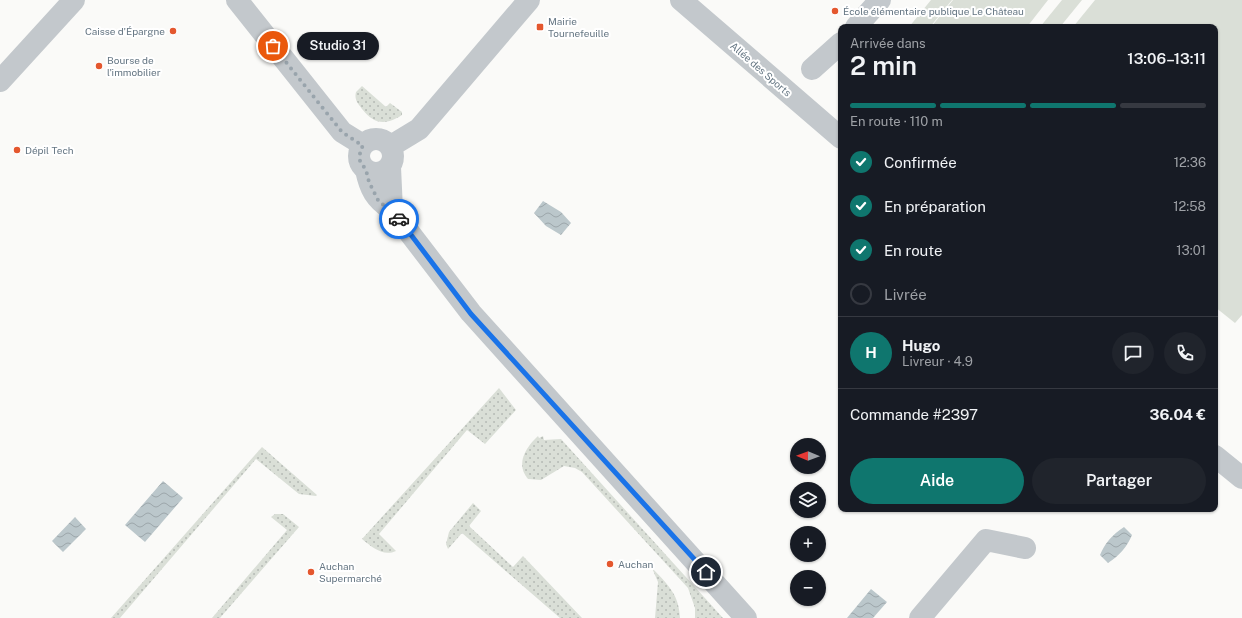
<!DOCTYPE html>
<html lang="fr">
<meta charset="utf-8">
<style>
body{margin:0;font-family:"Public Sans",sans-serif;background:#20242c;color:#f1f3f6;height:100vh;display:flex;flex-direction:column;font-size:15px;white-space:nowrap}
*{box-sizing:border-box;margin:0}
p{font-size:13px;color:#9ea1a6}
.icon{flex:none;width:22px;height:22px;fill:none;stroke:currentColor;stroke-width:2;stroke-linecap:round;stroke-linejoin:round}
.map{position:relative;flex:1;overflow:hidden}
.panel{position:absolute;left:838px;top:24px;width:380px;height:488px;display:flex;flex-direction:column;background:#171b24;border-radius:8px;box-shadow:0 1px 3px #0004}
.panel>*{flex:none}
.needle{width:26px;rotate:271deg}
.buttons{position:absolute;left:790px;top:438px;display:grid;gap:8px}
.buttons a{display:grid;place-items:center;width:36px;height:36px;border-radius:50%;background:#171b24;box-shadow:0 1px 3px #0004;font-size:20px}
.pin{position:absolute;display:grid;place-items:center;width:34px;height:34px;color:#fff;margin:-17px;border:2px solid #fff;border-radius:50%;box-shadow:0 1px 4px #0007}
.courier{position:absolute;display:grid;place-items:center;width:40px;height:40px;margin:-20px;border:3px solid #1a73e8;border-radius:50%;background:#fff;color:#222;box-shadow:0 1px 5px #0007}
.bubble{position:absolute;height:28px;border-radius:14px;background:#171b24;box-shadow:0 1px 3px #0004;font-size:13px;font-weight:600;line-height:28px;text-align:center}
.headline em{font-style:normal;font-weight:600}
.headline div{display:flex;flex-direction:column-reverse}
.headline{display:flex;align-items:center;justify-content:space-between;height:68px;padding:0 12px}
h1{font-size:26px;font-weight:600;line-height:30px}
.bar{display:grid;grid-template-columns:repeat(4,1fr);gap:6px 4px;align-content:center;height:48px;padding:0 12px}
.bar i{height:5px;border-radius:3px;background:#363941}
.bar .current{background:#0f766e}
.bar p{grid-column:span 4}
.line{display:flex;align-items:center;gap:10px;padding:0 12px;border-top:1px solid #363941}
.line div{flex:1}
.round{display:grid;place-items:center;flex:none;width:42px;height:42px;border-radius:21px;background:#20242c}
ol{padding:0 12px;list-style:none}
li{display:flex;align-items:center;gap:12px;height:44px}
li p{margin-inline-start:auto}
li .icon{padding:4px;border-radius:50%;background:#0f766e;color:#fff;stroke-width:4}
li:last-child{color:#9ea1a6}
li i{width:22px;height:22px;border:2px solid #363941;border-radius:50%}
.cta{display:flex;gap:8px;margin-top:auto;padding:8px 12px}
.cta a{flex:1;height:46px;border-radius:24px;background:#0f766e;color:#fff;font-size:16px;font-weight:600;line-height:46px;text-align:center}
.cta a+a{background:#20242c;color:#f1f3f6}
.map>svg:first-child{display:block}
.grass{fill:url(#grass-dots)}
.park{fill:#dadfd7}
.water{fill:url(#water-waves)}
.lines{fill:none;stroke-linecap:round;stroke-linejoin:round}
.minor{stroke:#c3c8cc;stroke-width:22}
.done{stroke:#99a4ac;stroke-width:4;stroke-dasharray:0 7.2}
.route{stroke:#1a73e8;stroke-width:5}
.poi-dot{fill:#e4572e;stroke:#fff;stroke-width:1.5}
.labels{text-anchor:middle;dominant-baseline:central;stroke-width:4;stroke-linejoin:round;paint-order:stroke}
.poi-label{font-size:10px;fill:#657683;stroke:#fff;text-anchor:start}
.street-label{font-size:10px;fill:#657683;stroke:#fff}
</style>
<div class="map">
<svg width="1242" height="618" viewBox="0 0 1242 618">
<defs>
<pattern id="grass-dots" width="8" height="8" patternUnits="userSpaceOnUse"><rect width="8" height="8" fill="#dadfd7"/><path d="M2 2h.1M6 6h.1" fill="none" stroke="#b4b9b4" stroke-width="1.8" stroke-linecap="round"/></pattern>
<pattern id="water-waves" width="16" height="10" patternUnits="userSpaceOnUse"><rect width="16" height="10" fill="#bbc7cb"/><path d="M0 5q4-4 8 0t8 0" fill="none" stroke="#9ca6aa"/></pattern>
</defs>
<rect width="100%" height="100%" fill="#fafaf8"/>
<!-- grass -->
<path class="grass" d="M 362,86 L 386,107 L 390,103 L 402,112 L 402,115 C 385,126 374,124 362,109 C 358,103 354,100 356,92 Z
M 499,388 L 516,410 L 485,444 L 467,430 L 379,534 L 396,551 C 383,557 372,547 362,539 Z
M 538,436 L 539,438 L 543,436 L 544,440 L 561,439 L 723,618 L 695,618 L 695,608 L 688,588 L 582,472 L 575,468 L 564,466 L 541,480 L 528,479 C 515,464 526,447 538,436 Z
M 262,447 L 317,495 L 316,496 L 299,494 L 256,459 L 120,618 L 111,618 Z
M 473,503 L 481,511 L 469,526 L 513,567 L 523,556 L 582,618 L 560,618 L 462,533 L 448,549 L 446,544 L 449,532 Z
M 275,514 L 283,514 L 299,527 L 220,618 L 212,618 L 287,530 L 271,517 Z
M 652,568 C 668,585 679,594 680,618 L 655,618 L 658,582 Z"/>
<!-- park -->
<path class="park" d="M 931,0 L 952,0 L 930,27 L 909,27 Z
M 953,0 L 1048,0 L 1027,27 L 931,27 Z
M 1062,0 L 1082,0 L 1060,27 L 1040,27 Z
M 1095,0 L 1242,0 L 1242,315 L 1235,323 L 1215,307 L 1215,27 L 1073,27 Z"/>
<!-- water -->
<path class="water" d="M 543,201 L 561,212 L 571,223 L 561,235 L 546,226 L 534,213 Z
M 163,481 L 183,498 L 145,542 L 125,525 Z
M 75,517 L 86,529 L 63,552 L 52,541 Z
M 1124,527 L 1132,535 C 1127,547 1120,555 1108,563 L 1100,555 C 1105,543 1112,535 1124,527 Z
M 871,589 L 887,602 L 873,618 L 847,618 Z"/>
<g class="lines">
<!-- minor -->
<path class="minor" d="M 237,0 L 342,132 L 363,145
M 681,0 L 841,138
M 856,27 L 880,0
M 812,69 L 841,43
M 0,81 L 74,0
M359 156a17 17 0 1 1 34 0a17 17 0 1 1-34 0Z
M 391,146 L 419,129 L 529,0
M 390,167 L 392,210
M 366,170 C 370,189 375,199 392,210 L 471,313 L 746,618
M 1215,456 L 1242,478
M 920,618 L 986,540 L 1025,548"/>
</g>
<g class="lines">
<!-- done -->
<path class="done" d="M 273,46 L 342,132 L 363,146 L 360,150 L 360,161 L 366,170 L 369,182 L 379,202 L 392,210 L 399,219"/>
<!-- route -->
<path class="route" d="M 399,219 L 471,314 L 706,572"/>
</g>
<!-- markers -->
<g class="poi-dot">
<circle cx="835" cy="11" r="4"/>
<rect x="536" y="23" width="8" height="8" rx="2"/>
<circle cx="173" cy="31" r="4"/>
<circle cx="99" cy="66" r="4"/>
<circle cx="17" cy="150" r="4"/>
<circle cx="610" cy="564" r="4"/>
<circle cx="311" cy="572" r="4"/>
</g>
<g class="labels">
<!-- poi labels -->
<g class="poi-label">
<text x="843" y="11">École élémentaire publique Le Château</text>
<text x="548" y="21">Mairie<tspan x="548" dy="12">Tournefeuille</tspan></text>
<text x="165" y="31" text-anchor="end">Caisse d'Épargne</text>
<text x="107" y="60">Bourse de<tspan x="107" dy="12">l'immobilier</tspan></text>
<text x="25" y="150">Dépil Tech</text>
<text x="618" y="564">Auchan</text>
<text x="319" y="566">Auchan<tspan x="319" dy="12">Supermarché</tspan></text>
</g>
<!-- street labels -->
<g class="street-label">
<text transform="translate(761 69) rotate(41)">Allée des Sports</text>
</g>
</g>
</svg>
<div class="buttons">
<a><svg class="needle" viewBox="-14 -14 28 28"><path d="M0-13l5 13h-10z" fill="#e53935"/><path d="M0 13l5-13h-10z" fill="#9ea1a6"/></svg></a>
<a><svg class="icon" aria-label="layers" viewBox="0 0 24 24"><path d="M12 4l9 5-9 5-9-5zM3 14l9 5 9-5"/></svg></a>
<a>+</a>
<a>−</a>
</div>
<div class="pin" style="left:273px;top:46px;background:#ea580c"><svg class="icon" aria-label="bag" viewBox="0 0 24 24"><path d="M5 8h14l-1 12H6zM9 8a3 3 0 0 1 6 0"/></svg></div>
<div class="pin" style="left:706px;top:572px;background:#1f2937"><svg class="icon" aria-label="home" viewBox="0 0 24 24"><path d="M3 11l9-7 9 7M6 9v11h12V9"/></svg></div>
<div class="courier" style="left:399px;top:219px"><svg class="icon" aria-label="car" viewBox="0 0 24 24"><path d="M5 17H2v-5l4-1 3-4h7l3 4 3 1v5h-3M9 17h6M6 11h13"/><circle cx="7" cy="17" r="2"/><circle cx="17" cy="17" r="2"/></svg></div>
<div class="bubble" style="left:297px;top:32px;width:82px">Studio 31</div>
<section class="panel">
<div class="headline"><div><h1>2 min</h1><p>Arrivée dans</p></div><em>13:06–13:11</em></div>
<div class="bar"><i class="current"></i><i class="current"></i><i class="current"></i><i></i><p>En route · 110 m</p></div>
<ol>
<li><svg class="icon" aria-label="check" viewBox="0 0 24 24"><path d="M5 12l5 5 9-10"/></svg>Confirmée<p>12:36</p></li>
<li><svg class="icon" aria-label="check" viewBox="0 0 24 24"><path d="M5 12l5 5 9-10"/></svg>En préparation<p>12:58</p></li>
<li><svg class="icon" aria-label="check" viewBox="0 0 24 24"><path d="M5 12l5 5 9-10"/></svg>En route<p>13:01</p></li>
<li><i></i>Livrée</li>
</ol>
<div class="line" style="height:72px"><b class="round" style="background:#0f766e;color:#fff">H</b><div><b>Hugo</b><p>Livreur · 4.9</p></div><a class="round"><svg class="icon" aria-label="chat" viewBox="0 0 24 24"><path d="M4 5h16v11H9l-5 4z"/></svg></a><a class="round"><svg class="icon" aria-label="phone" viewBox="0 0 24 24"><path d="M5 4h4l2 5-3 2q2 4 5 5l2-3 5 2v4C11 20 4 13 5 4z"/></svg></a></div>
<div class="line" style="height:52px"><div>Commande #2397</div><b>36.04 €</b></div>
<div class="cta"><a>Aide</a><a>Partager</a></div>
</section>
</div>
